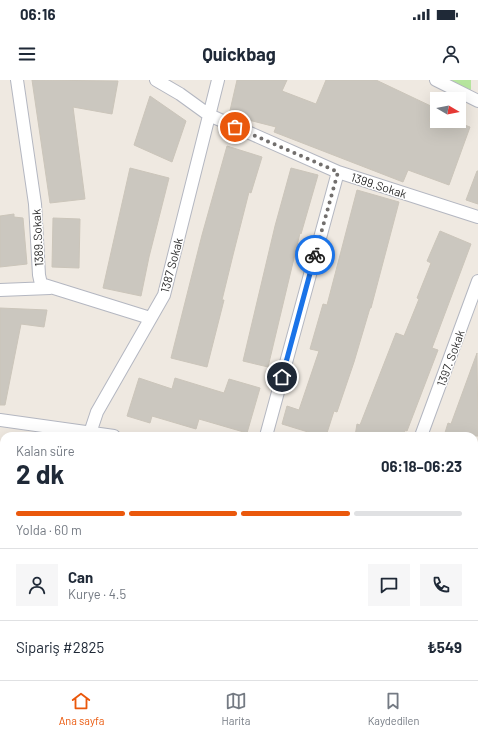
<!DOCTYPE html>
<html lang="tr">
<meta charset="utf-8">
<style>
body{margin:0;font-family:Barlow,sans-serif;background:#f6f6f7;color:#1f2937;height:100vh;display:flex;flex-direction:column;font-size:15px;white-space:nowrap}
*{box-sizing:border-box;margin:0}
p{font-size:13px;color:#747a83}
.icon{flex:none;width:22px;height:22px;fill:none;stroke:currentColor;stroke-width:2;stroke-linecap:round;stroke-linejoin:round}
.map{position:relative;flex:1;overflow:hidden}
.drawer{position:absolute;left:0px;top:352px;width:478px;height:248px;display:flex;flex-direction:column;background:#fff;border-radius:12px 12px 0 0;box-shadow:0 4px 16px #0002}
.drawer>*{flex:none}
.needle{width:26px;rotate:100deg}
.buttons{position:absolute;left:430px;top:12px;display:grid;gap:8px}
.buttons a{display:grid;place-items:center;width:36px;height:36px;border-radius:0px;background:#fff;box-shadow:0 4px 16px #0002;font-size:20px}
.pin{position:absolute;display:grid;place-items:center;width:34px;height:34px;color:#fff;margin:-17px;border:2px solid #fff;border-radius:50%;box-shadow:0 1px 4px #0007}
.courier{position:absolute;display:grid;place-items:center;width:40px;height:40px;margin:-20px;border:3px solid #1a73e8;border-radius:50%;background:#fff;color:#222;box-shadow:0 1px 5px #0007}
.head em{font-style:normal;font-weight:700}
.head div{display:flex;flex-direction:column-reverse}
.head{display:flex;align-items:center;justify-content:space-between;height:68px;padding:0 16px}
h1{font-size:26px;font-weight:700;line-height:30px}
.bar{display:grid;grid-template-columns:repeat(4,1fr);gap:6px 4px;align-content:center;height:48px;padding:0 16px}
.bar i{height:5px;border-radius:3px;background:#e0e1e3}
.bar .selected{background:#ea580c}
.bar p{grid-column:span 4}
.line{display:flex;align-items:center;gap:10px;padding:0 16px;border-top:1px solid #e0e1e3}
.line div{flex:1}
.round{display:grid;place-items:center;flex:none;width:42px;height:42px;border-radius:0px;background:#f6f6f7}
.status{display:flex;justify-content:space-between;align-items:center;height:28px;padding:0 20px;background:#fff;direction:ltr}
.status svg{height:11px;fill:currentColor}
header{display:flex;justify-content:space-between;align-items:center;height:52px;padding:0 16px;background:#fff;font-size:18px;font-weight:700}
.dock{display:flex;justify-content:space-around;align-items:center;height:56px;border-top:1px solid #e0e1e3;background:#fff;font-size:11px;color:#747a83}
.dock a{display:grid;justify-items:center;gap:2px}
.dock .selected{color:#ea580c}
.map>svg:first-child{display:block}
.green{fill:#b6e59e}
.building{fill:#cbc7bf;stroke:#cbc5ba}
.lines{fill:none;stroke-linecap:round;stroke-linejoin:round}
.street-casing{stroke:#b4b7c1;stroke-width:14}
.primary-casing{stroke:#c9c9c9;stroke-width:21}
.street{stroke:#fff;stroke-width:12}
.primary{stroke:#f2d163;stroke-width:19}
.done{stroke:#726f6d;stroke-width:4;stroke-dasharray:0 7.2}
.route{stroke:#1a73e8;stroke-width:5}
.labels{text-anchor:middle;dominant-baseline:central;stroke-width:3;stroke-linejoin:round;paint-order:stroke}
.street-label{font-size:12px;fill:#2e2e2e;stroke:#fff}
</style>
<div class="status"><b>06:16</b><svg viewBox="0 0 49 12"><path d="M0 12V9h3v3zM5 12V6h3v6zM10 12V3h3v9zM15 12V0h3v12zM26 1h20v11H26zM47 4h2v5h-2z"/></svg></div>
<header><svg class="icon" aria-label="menu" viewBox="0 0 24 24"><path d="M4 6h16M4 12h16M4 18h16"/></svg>Quickbag<svg class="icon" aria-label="person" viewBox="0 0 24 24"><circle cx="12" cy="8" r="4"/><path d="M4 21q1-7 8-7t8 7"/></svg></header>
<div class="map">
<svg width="478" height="600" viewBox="0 0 478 600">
<rect width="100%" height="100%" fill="#efe9e1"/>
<!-- green -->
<path class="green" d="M 447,0 L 471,0 L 471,10 Z"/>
<!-- building -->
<path class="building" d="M 32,0 L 118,1 L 112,34 L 73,27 L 85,119 L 50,123 Z
M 237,0 L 287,0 L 282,11 L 316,24 L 326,0 L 376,0 L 435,28 L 429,41 L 454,41 L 470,47 L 449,105 L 408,90 L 403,102 L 274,52 L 276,47 L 229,35 Z
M 150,16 L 186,41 L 172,82 L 134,65 Z
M 227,66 L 262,77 L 251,113 L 249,112 L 234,171 L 222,220 L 224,220 L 207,287 L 171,278 L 202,155 Z
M 130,88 L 169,98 L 149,177 L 141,216 L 103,208 Z
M 291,88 L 318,95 L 301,154 L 300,153 L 268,287 L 243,281 L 275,146 Z
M 477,91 L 478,91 L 478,124 L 466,120 Z
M 357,110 L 399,122 L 371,228 L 370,228 L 354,282 L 337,332 L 334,331 L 326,356 L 321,356 L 282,344 L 287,326 L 299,330 L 319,271 L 310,269 L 323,224 L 327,225 Z
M 14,134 L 14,137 L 23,138 L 27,184 L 0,187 L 0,136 Z
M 53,138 L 80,139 L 79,188 L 52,187 Z
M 440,151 L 471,164 L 432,268 L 438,270 L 407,351 L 405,350 L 404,356 L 355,356 L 357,344 L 360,345 L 396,253 L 404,256 L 419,219 L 417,218 L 431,183 L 427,181 Z
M 0,228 L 47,230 L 44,247 L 21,244 L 5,325 L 0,325 Z
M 477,273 L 478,356 L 444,356 L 448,343 L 451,344 Z
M 139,298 L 172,309 L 175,298 L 224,313 L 229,299 L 260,308 L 247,353 L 199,339 L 196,349 L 152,336 L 150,343 L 127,336 Z"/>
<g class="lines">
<defs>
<path id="street" d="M 17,0 L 35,124 L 39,195 L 41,204 L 150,238
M 156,0 L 180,14 L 209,35 L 338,92 L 478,137
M 436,0 L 478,21
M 0,210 L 50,208
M 0,340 L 114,356
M 89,356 L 97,332 L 164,215 L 218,0
M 266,356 L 338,92
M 421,356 L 478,201
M 474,415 L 478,416
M 474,476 L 478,467
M 40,600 L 41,596"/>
<path id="primary" d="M 0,492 L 4,493
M 0,524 L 4,524
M 334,596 L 352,600
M 451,596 L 461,600"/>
</defs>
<!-- street casing -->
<use href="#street" class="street-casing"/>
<!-- primary casing -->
<use href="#primary" class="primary-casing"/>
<!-- street -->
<use href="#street" class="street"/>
<!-- primary -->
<use href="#primary" class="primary"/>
</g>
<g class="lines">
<!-- done -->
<path class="done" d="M 235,47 L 338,92 L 315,175"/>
<!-- route -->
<path class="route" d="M 282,297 L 315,175"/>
</g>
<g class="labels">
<!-- street labels -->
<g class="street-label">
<text transform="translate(379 105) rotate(18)">1399.Sokak</text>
<text transform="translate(37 158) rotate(-93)">1389.Sokak</text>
<text transform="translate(171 185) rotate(-75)">1387 Sokak</text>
<text transform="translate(450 278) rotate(-70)">1397. Sokak</text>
</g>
</g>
</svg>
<div class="buttons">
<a><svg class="needle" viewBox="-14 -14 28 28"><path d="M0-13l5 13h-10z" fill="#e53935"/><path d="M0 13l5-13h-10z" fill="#747a83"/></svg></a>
</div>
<div class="pin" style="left:235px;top:47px;background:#ea580c"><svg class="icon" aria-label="bag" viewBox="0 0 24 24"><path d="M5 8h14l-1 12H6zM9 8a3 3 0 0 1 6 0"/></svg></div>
<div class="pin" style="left:282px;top:297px;background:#1f2937"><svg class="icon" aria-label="home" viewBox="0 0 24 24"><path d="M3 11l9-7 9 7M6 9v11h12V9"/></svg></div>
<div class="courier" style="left:315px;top:175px"><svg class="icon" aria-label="bike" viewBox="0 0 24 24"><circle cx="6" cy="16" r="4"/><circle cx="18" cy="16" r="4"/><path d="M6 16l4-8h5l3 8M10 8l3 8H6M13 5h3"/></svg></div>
<section class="drawer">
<div class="head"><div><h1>2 dk</h1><p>Kalan süre</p></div><em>06:18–06:23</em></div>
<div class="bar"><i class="selected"></i><i class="selected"></i><i class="selected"></i><i></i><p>Yolda · 60 m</p></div>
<div class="line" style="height:72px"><a class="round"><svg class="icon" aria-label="person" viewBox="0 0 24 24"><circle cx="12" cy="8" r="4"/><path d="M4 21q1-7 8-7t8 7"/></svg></a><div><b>Can</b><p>Kurye · 4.5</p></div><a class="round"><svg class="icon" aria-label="chat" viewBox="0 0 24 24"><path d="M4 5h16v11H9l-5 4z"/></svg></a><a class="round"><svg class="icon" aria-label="phone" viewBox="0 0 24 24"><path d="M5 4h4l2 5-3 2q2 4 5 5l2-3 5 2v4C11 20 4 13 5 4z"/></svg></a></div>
<div class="line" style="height:52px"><div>Sipariş #2825</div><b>₺549</b></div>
</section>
</div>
<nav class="dock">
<a class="selected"><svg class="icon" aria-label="home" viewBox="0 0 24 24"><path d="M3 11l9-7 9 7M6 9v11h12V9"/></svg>Ana sayfa</a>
<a><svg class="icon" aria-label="map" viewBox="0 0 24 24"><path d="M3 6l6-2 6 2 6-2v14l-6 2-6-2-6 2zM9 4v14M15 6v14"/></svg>Harita</a>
<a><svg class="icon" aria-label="saved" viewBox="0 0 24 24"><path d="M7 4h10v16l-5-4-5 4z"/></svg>Kaydedilen</a>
</nav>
